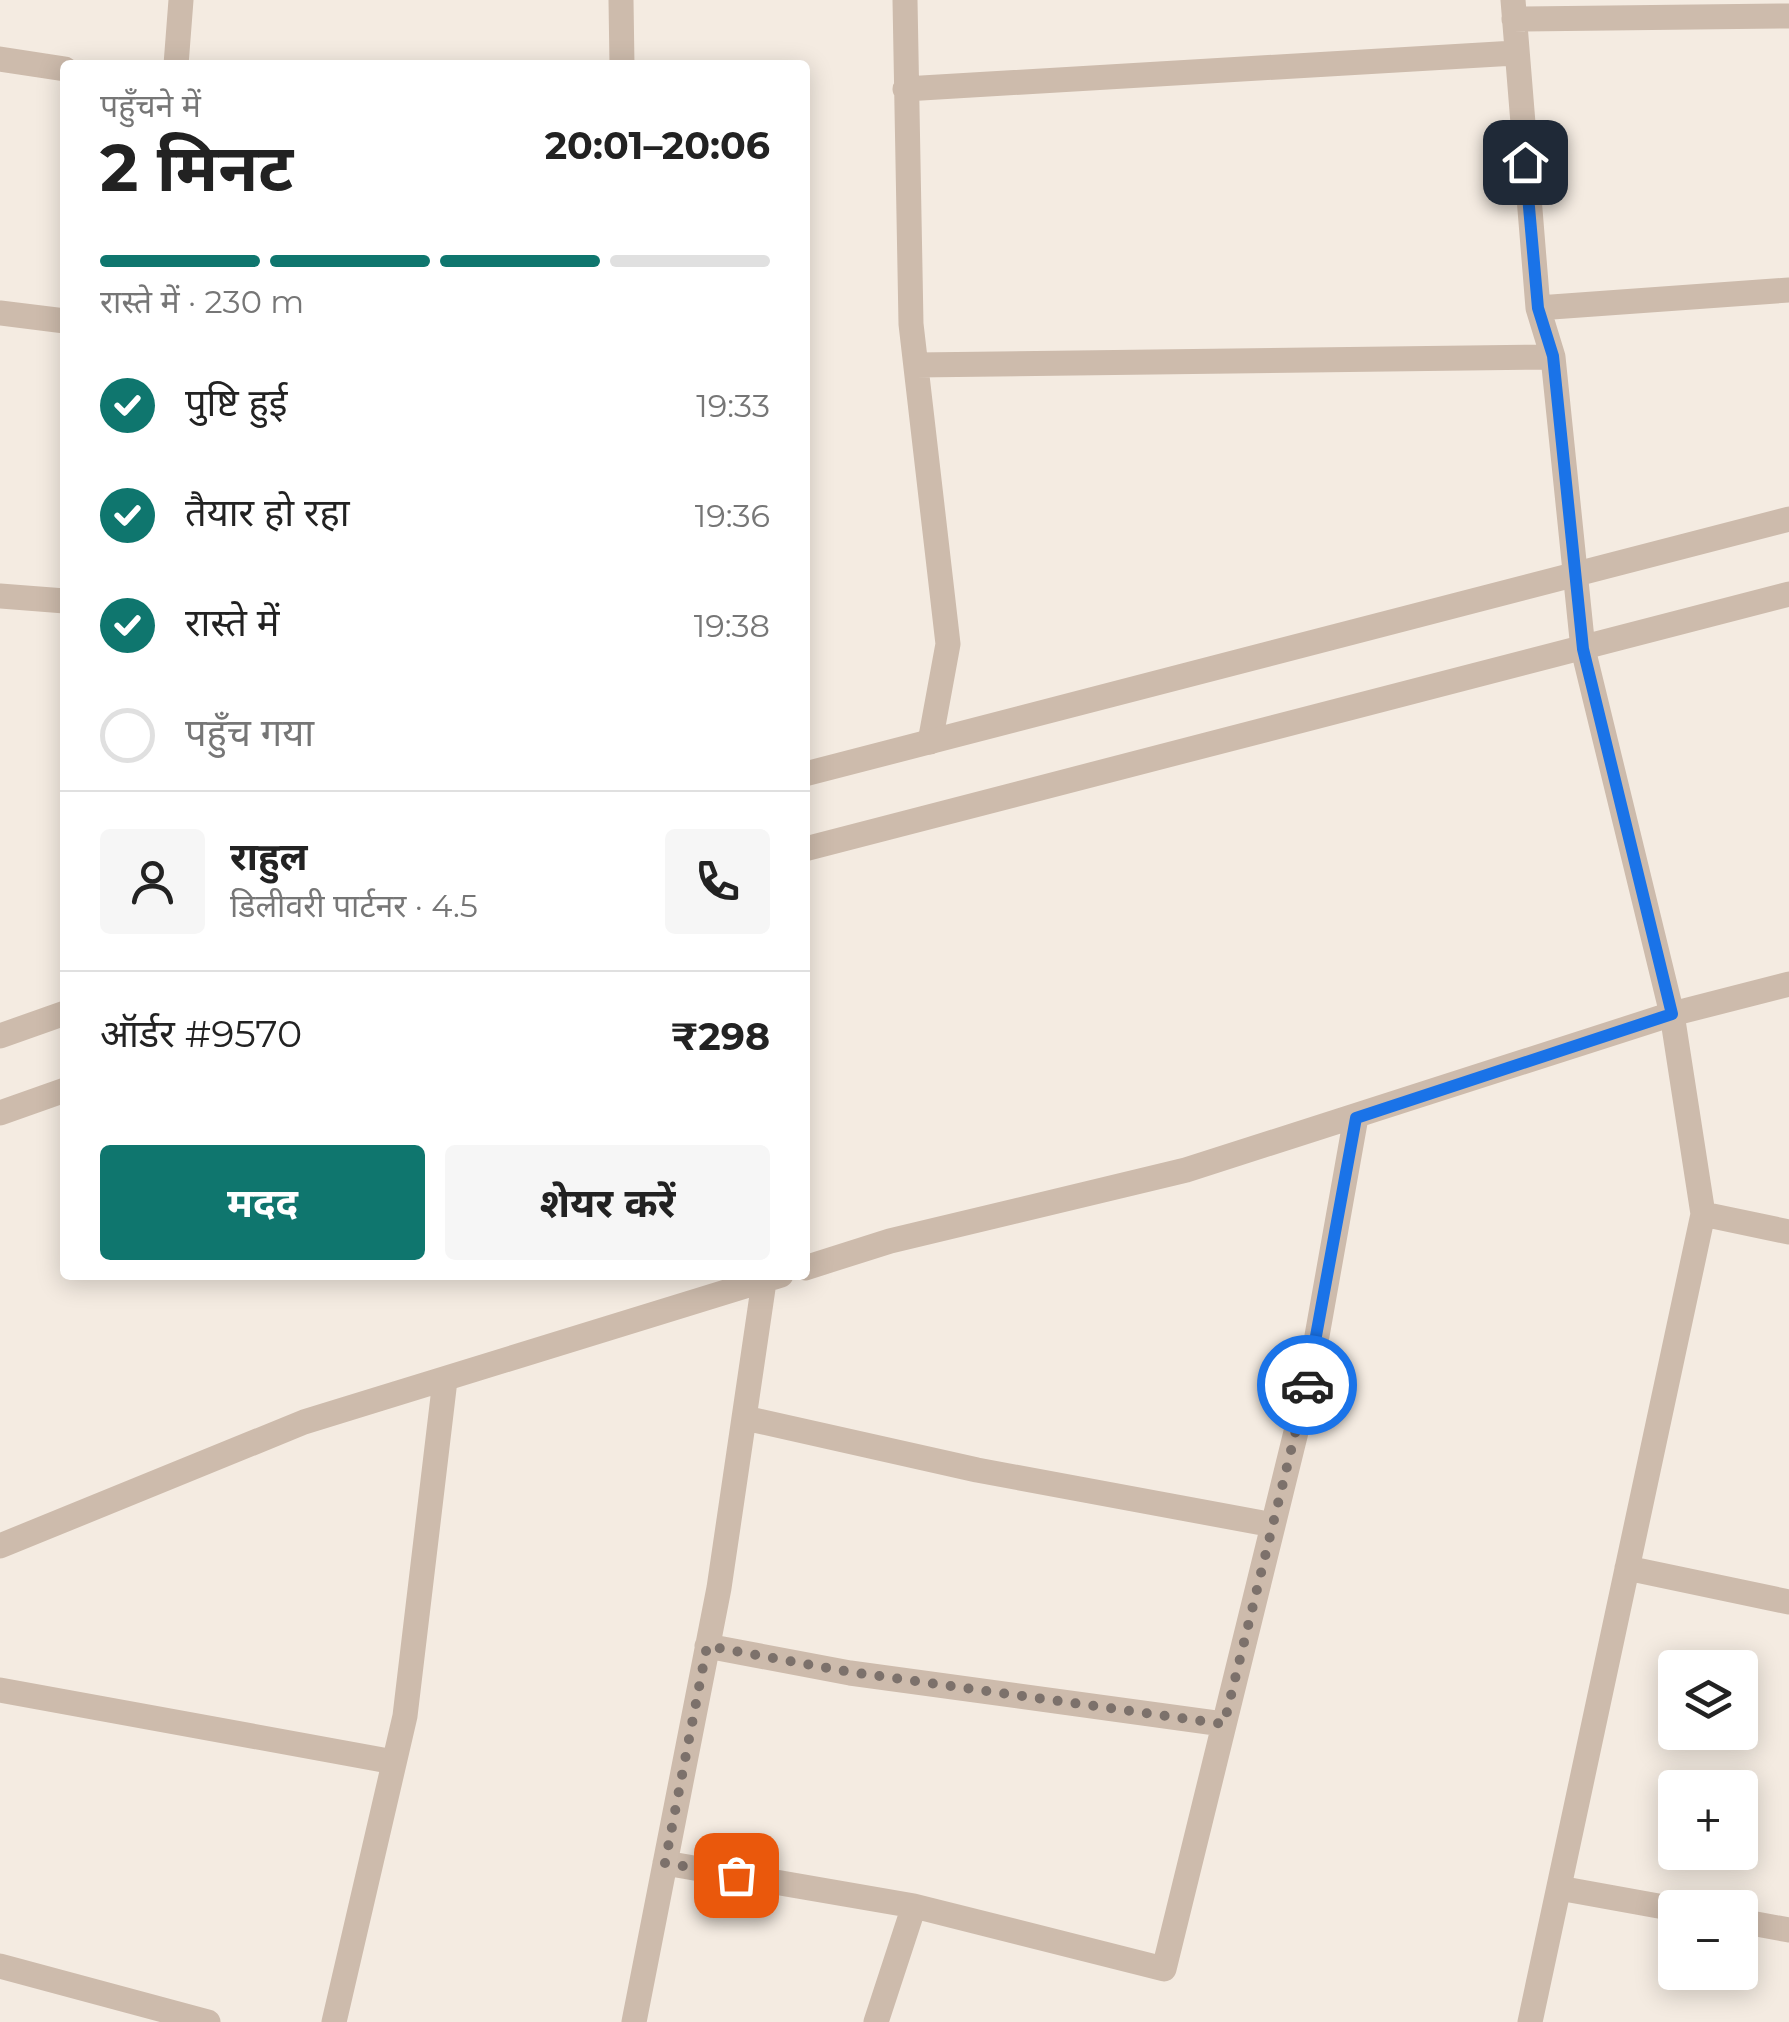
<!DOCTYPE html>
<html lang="hi">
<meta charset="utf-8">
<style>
body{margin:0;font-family:Montserrat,"Noto Sans Devanagari",sans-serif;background:#f6f6f6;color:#222;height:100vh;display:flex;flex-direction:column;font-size:38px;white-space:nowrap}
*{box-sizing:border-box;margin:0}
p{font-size:32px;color:#767676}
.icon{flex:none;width:55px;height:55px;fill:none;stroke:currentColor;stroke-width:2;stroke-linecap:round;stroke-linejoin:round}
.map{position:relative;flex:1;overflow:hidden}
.details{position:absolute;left:60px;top:60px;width:750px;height:1220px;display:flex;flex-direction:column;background:#fff;border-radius:10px;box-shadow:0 5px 25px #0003}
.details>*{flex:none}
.fabs{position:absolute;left:1658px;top:1650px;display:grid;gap:20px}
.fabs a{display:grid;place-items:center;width:100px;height:100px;border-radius:10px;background:#fff;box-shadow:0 5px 25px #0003;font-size:50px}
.pin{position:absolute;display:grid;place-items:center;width:85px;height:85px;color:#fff;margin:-42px;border-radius:20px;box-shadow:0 5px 15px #0006}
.courier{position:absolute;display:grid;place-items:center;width:100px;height:100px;margin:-50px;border:8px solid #1a73e8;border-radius:50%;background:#fff;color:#222;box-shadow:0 2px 12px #0007}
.overview em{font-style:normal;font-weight:700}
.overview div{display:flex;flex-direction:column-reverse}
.overview{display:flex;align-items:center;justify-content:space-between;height:170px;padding:0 40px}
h1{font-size:65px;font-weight:700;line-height:75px}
.bar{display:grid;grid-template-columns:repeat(4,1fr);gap:15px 10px;align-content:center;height:120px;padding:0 40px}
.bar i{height:12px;border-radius:8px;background:#e0e0e0}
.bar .on{background:#0f766e}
.bar p{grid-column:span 4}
.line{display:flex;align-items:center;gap:25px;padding:0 40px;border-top:2px solid #e0e0e0}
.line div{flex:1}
.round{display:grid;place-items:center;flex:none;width:105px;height:105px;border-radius:10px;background:#f6f6f6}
ol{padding:0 40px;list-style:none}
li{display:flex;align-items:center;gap:30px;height:110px}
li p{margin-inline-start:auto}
li .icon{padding:10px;border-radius:50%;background:#0f766e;color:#fff;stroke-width:4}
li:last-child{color:#767676}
li i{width:55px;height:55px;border:5px solid #e0e0e0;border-radius:50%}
.primary-button{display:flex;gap:20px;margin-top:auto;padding:20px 40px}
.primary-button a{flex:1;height:115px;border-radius:10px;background:#0f766e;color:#fff;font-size:40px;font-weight:700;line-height:115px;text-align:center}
.primary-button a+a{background:#f6f6f6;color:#222}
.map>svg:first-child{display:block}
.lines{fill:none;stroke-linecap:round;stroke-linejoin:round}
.minor{stroke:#cdbbac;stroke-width:25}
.tertiary{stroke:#cdbbac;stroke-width:25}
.done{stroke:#7c716b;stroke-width:10;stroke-dasharray:0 18}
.route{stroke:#1a73e8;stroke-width:12}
</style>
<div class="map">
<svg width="1789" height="2022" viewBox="0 0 1789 2022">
<rect width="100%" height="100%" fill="#f4ebe1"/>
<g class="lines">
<!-- minor -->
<path class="minor" d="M 621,0 L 622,65
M 905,0 L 911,324 L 948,644 L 930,742
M 1513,0 L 1538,308 L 1553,357 L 1583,649 L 1672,1014 L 1789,984
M 1514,19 L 1789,16
M 0,59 L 65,69
M 176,65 L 181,0
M 905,89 L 1515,53
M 1538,308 L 1789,290
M 0,313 L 65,321
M 916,365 L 1553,357
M 0,596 L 65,601
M 805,1268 L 890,1241 L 1186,1170 L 1672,1014 L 1703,1214 L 1789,1232
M 745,1418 L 977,1470 L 1273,1525
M 0,1546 L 304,1422 L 781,1275
M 1627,1568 L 1789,1602
M 707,1646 L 850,1673 L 1223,1724
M 0,1690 L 394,1762
M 665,1863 L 914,1906
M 1559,1888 L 1675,1909
M 1740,1921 L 1789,1930
M 0,1966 L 208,2022
M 334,2022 L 405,1716 L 445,1380
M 634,2022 L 719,1588 L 765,1275
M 876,2022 L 914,1906 L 1164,1969 L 1310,1375 L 1356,1117
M 1530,2022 L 1703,1214"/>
<!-- tertiary -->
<path class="tertiary" d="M 805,774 L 1789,519
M 805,849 L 1789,594
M 0,1036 L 65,1013
M 0,1113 L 65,1090"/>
</g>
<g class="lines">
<!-- done -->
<path class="done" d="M 736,1875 L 665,1863 L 707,1646 L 850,1672 L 1224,1724 L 1307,1385"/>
<!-- route -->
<path class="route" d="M 1307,1385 L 1356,1118 L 1672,1014 L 1583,649 L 1553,356 L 1538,308 L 1525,162"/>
</g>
</svg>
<div class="fabs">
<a><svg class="icon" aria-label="layers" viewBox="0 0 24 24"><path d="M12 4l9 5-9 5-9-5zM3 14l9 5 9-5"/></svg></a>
<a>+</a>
<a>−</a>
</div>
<div class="pin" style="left:736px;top:1875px;background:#ea580c"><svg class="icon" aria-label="bag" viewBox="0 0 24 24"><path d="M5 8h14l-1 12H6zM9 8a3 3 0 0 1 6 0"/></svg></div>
<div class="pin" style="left:1525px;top:162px;background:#1f2937"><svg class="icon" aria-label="home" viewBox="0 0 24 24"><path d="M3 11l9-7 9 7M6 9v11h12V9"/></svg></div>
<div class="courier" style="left:1307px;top:1385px"><svg class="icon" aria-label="car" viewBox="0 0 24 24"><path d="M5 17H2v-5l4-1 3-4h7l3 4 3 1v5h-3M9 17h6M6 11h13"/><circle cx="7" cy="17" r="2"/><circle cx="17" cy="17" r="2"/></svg></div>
<section class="details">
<div class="overview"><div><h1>2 मिनट</h1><p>पहुँचने में</p></div><em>20:01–20:06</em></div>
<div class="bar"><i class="on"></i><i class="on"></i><i class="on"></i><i></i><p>रास्ते में · 230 m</p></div>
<ol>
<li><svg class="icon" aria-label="check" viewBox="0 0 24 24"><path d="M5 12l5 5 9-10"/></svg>पुष्टि हुई<p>19:33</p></li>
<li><svg class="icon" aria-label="check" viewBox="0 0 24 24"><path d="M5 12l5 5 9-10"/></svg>तैयार हो रहा<p>19:36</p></li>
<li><svg class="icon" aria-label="check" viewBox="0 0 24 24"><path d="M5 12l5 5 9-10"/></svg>रास्ते में<p>19:38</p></li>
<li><i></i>पहुँच गया</li>
</ol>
<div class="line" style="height:180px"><a class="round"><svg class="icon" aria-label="person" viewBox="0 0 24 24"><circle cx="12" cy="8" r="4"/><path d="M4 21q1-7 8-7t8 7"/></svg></a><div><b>राहुल</b><p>डिलीवरी पार्टनर · 4.5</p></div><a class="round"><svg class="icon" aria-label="phone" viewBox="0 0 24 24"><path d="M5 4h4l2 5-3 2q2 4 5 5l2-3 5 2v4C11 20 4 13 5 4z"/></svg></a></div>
<div class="line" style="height:130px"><div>ऑर्डर #9570</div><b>₹298</b></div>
<div class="primary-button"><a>मदद</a><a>शेयर करें</a></div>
</section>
</div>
